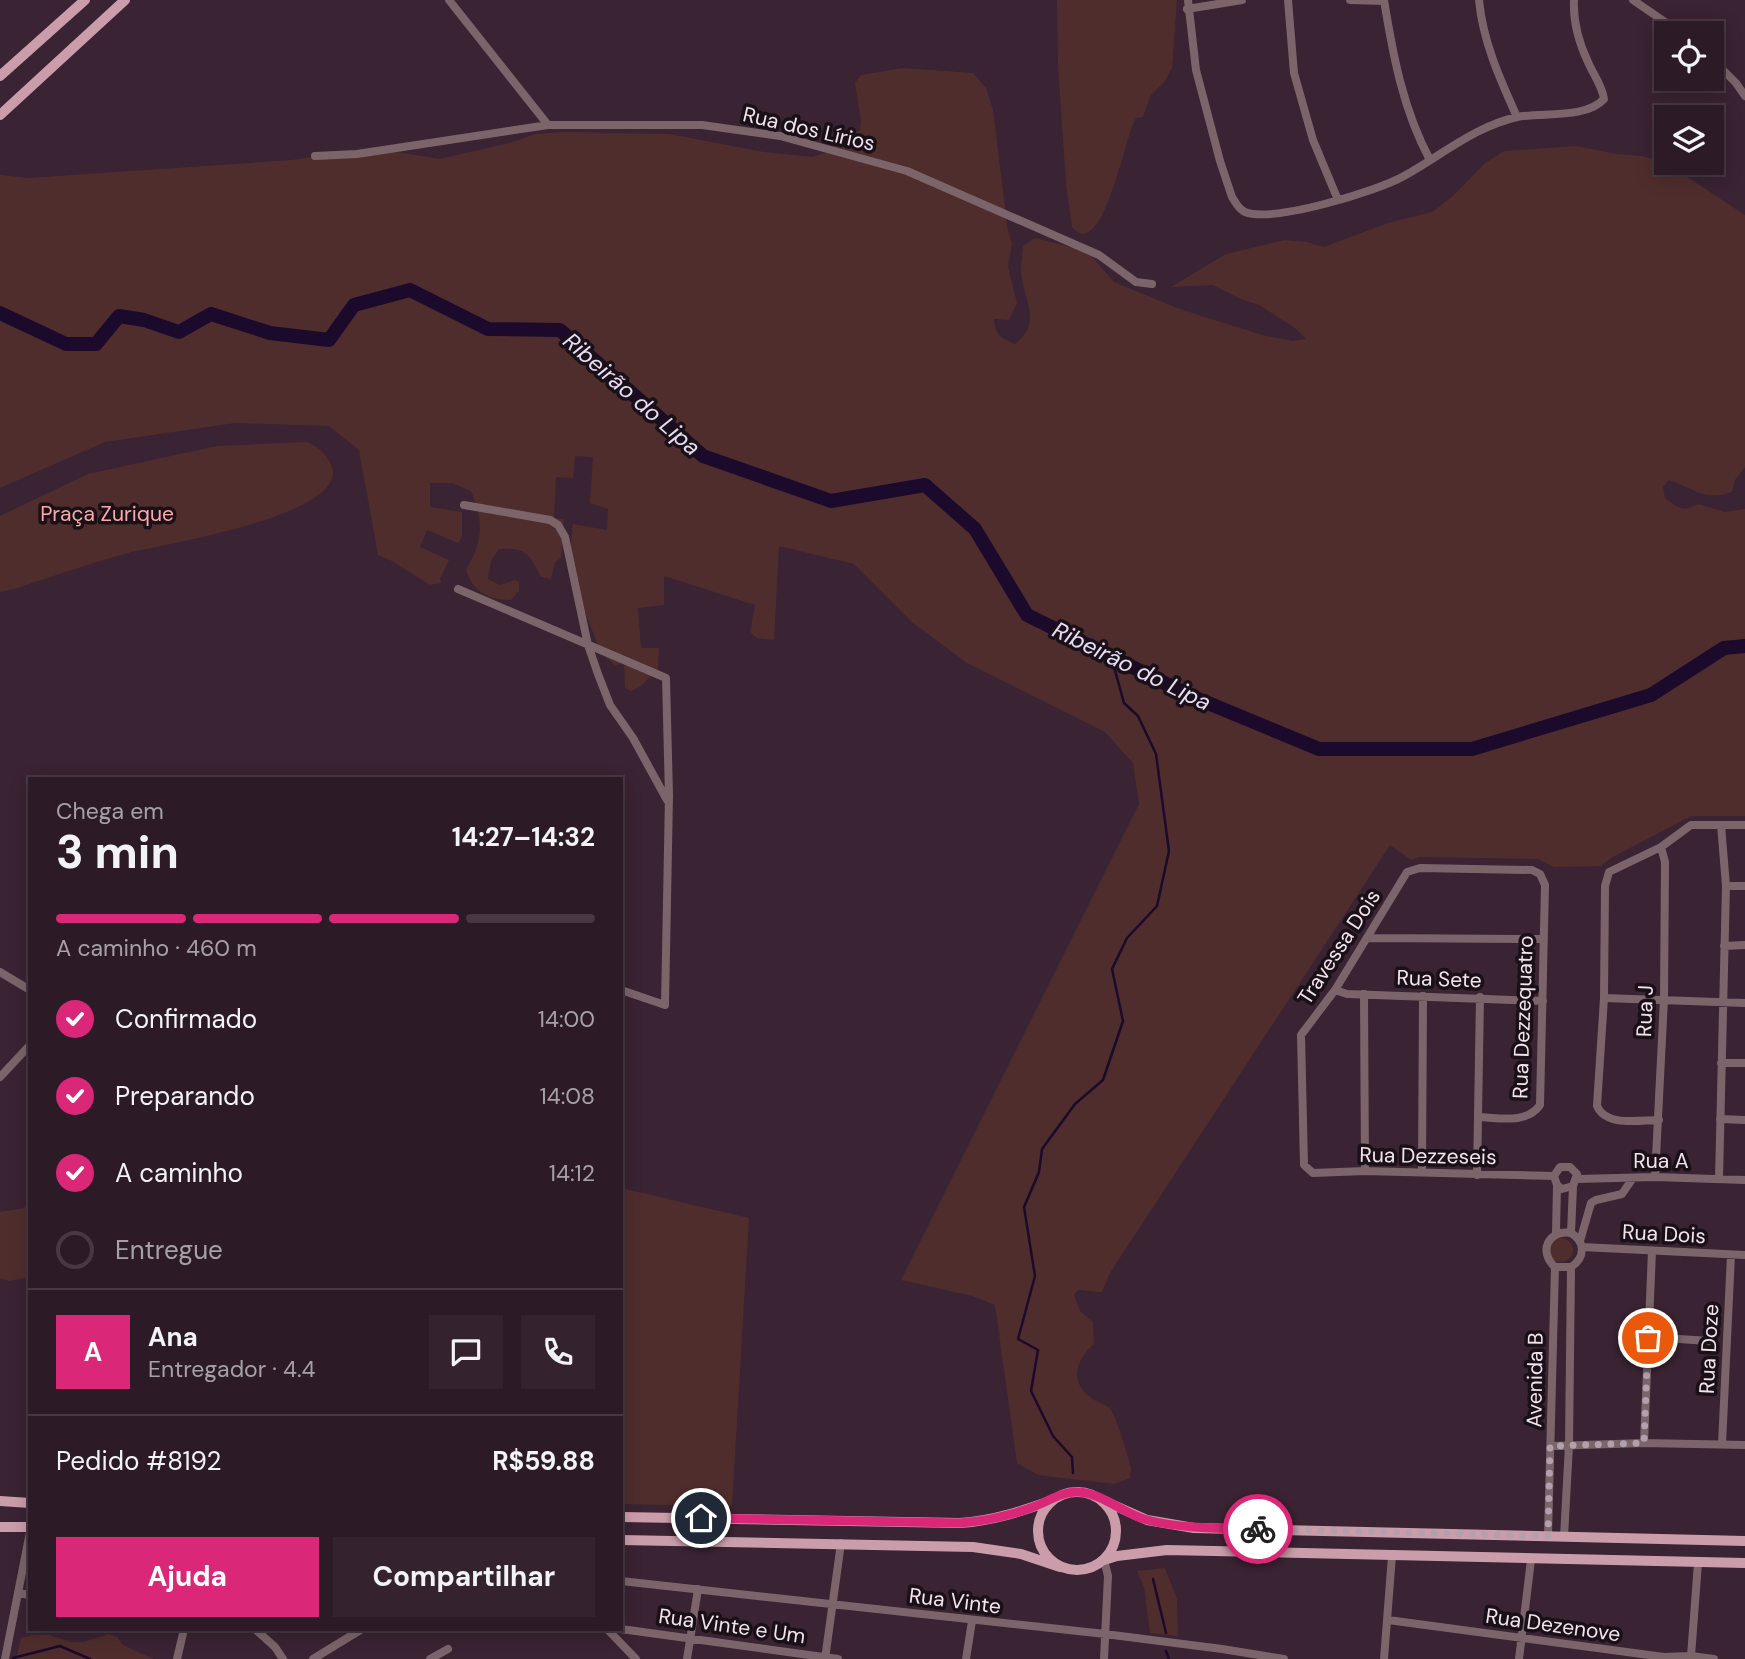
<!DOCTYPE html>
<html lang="pt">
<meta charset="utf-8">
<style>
body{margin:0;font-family:"DM Sans",sans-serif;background:#34232e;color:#f1f3f6;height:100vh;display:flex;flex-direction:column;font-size:26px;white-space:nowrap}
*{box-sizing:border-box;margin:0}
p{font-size:23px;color:#a6a1a7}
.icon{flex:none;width:38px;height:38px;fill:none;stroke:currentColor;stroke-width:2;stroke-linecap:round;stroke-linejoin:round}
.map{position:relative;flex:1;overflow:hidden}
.drawer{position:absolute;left:28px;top:777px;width:595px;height:854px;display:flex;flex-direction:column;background:#2c1a26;border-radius:0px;box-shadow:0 4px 18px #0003,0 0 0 2px #483843}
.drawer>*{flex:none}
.controls{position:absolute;left:1654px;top:21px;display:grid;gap:14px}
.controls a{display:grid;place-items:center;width:70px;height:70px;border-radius:0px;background:#2c1a26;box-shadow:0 4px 18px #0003,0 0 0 2px #483843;font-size:35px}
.pin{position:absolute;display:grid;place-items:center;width:60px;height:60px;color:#fff;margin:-30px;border:4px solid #fff;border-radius:50%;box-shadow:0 2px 7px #0007}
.courier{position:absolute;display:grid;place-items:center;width:70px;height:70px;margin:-35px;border:5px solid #db2777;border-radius:50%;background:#fff;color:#222;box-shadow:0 2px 9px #0007}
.overview em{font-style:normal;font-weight:700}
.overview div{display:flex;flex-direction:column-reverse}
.overview{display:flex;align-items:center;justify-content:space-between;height:119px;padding:0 28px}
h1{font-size:46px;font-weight:700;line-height:52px}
.bar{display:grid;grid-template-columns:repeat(4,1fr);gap:10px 7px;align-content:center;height:84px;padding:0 28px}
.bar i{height:9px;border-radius:5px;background:#483843}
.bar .current{background:#db2777}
.bar p{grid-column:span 4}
.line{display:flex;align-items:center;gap:18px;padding:0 28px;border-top:2px solid #483843}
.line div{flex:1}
.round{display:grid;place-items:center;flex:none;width:74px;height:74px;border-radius:0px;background:#34232e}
ol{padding:0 28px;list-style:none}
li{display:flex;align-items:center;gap:21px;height:77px}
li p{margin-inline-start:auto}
li .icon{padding:7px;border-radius:50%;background:#db2777;color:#fff;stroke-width:4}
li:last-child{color:#a6a1a7}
li i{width:38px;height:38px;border:4px solid #483843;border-radius:50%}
.primary-button{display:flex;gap:14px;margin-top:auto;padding:14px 28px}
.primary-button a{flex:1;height:80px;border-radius:0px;background:#db2777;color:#fff;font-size:28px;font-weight:700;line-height:80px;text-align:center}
.primary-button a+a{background:#34232e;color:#f1f3f6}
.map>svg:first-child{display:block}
.green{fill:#502d2d}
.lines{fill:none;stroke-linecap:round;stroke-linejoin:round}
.stream{stroke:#1b0a2c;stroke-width:2.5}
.river{stroke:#1b0a2c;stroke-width:14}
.minor{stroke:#7b656b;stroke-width:8}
.major{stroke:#cb9daa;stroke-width:10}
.done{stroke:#b2a0ac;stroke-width:7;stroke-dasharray:0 12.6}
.route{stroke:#db2777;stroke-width:9}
.labels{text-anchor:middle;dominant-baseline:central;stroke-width:7;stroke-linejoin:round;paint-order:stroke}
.street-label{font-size:21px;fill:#f3e3ed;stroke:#1a1017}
.park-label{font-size:21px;fill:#fba9a9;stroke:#1a1017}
.water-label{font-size:23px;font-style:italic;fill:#e8ddf9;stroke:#1a1017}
</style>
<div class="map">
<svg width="1745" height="1659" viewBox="0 0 1745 1659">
<rect width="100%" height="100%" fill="#3a2332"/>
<!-- green -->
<path class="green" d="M 1057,0 L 1177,0 L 1172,68 L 1165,81 L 1151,95 L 1143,117 L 1136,118 C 1125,136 1108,237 1081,234 C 1078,233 1074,229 1072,227 L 1066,184 L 1058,65 Z
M 903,68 L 973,73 L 986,88 L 993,110 L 1008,231 L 1012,244 L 1008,267 L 1017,303 L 1009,320 L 994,319 C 995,335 1001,338 1015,344 C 1045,320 1021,298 1021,269 C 1021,262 1023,254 1023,246 L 1035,238 L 1087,251 L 1114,282 L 1177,308 L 1262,335 L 1293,341 L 1306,339 L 1295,328 L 1259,305 L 1241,299 L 1213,285 L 1171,287 L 1226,254 L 1285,240 L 1307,242 L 1324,247 L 1388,223 L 1432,212 L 1453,196 L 1484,164 L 1504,151 L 1577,146 L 1616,154 L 1642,156 L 1666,163 L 1745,215 L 1745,467 L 1735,480 L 1732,492 C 1706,502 1693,488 1669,480 L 1663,487 L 1665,498 C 1678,507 1682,513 1698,504 L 1725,512 L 1745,509 L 1745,816 L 1691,816 L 1611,858 L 1601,866 L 1554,867 L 1538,859 L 1419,857 L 1411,860 L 1390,845 L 1110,1273 L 1102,1292 L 1078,1290 L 1074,1295 L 1080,1311 L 1093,1322 L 1094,1344 C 1076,1359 1068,1383 1093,1399 C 1099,1403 1106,1404 1111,1410 C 1116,1416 1129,1459 1131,1468 L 1130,1478 L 1114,1484 L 1038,1475 L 1017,1463 L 995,1305 L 972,1296 L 901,1280 L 1139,804 L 1133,763 L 1105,732 L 967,663 L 913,623 L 854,564 L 779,546 L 774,640 L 757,638 L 750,632 L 755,605 L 664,576 L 664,605 L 638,608 L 641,648 L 659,648 L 658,669 L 641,686 L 631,691 L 625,688 L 624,664 L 615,665 L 601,653 L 586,615 L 570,553 L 573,524 L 607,530 L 608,509 L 590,503 L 593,457 L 575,456 L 573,478 L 556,477 L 554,518 L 564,519 L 561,558 L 555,562 L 551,579 L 541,577 C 529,554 527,547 499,549 L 491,561 L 488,579 L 500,585 L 515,580 L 519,582 L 519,591 L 511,600 C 489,600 473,592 466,570 C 483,540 484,523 471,491 L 452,483 L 430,483 L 430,507 L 462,512 L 462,537 L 458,543 L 427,530 L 420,547 L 449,560 L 440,579 L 441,583 L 430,585 L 392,561 L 378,555 L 359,450 L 329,426 L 235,423 L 105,442 L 0,488 L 0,175 L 29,178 L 292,160 L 372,148 L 440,159 L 513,142 L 535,134 L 565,132 L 669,134 L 764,152 L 812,157 L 828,152 L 835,145 L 860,130 L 861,122 L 855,83 L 861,75 Z
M 307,442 C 318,447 328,455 332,467 C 348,516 159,545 128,553 C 98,561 70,571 41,580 C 28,584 14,590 0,592 L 0,516 L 88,474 L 217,446 Z
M 621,1188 L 749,1218 L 732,1506 L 621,1504 Z
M 30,1202 L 30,1277 L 9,1281 L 0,1278 L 0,1212 L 24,1208 Z
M1549 1250a12 12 0 1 1 24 0a12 12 0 1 1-24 0Z
M 1165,1568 L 1177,1599 L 1178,1636 L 1150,1633 L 1144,1587 L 1137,1571 Z
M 109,1634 L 117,1637 L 123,1645 L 154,1659 L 16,1659 L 21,1638 L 34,1635 L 49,1635 L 71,1642 L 83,1642 Z"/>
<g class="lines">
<!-- stream -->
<path class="stream" d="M 1073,1473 L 1072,1457 L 1053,1436 L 1031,1391 L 1038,1350 L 1018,1339 L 1035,1276 L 1024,1207 L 1039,1172 L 1042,1149 L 1075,1104 L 1103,1080 L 1123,1021 L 1112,969 L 1127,938 L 1157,906 L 1169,851 L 1156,754 L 1138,716 L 1124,703 L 1111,656
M 1153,1579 L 1166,1633
M 1166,1651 L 1169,1659
M 13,1658 L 60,1646 L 90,1659"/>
<!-- river -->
<path class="river" d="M 0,313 L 66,344 L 96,344 L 119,316 L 144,320 L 179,332 L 211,314 L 270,333 L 329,340 L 354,305 L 410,290 L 488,329 L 560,330 L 703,456 L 831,501 L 925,485 L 975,529 L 1027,615 L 1191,696 L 1319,749 L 1472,749 L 1651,695 L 1724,648 L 1745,646"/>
<!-- minor -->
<path class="minor" d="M 449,0 L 548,125
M 1188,0 L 1196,70 L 1220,161 L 1232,197 C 1236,203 1238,209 1245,212 C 1273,223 1378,191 1404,176 C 1429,162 1452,145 1477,132 C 1489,126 1504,120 1517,117 C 1543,112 1586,119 1604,99 C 1602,85 1593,74 1588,62 C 1579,43 1573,21 1574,0
M 1288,0 L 1294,73 L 1313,140 L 1338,200
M 1350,0 L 1384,1
M 1384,0 C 1393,55 1403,110 1430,160
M 1479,0 C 1483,42 1500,79 1517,117
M 1633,0 L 1681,33
M 1187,9 L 1242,0
M 1712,59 L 1736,83 L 1745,96
M 315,156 L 357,154 L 548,125 L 702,125 L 780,136 L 907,171 L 1099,255 L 1136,282 L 1152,284
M 464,505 L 550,520 L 558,525 L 565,537 L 588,645 L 598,674 L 610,705 L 633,738 L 667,800
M 458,589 L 666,678 L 669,796 L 665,1005 L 621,990
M 1726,886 L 1745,886
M 1368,938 L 1543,939
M 1724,946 L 1745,945
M 0,972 L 30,990
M 1335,990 L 1347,994 L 1543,1001
M 1364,994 L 1365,1171
M 1604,998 L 1745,1003
M 1721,1063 L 1745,1063
M 0,1077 L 30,1045
M 1479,1117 C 1500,1118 1527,1124 1540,1105 L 1545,885 L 1540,874 L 1532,870 L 1420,868 L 1407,872 L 1335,990 L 1301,1035 L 1304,1165 L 1313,1173 L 1365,1171 L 1554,1176
M 1720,1119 L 1745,1120
M 1659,1120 C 1639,1120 1606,1127 1597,1106 L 1604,998 L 1605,886 L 1609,872 L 1661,847 L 1691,825 L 1745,825
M 1422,1172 L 1423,996
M 1477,1175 L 1480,997
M 1655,1177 L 1664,999 L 1665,862 L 1661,847
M 1577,1179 L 1655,1177 L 1745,1180
M 1719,1179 L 1726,886 L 1721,825
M 1556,1233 L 1557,1185
M 1571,1233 L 1573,1186 L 1577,1174 L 1570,1167 L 1560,1167 L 1554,1176 L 1557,1185 L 1562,1189 L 1573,1186
M 1580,1241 L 1591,1203 L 1596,1200 L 1622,1194 L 1633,1178
M 1582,1247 L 1745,1255
M 1649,1337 L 1709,1341
M 1644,1443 L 1652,1251
M 1722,1444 L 1731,1255
M 1551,1446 L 1644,1443 L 1745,1445
M 1548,1536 L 1555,1267 C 1538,1252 1548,1229 1571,1233 C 1586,1242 1585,1258 1571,1267 L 1555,1267
M 1564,1537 L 1569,1445 L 1571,1267
M 621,1581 L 1105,1634 L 1222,1649 L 1284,1659
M 18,1593 L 30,1595
M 1388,1620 L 1664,1657 L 1691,1656 L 1714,1659
M 255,1629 L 275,1647 L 283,1659
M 607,1629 L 636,1659
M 621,1629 L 838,1659
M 1691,1656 L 1698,1563
M 5,1659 L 30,1532
M 177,1659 L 184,1629
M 313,1659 L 362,1629
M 430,1659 L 448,1649
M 687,1659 L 698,1589
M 825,1659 L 841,1543
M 966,1659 L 972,1621
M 1104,1659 L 1108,1576 L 1104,1560
M 1384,1659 L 1392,1556
M 1519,1659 L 1531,1560"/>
<!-- major -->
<path class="major" d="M 0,76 L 85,0
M 0,115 L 125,0
M1038 1531a39 39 0 1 1 78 0a39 39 0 1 1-78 0Z
M 1100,1499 L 1147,1520 L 1194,1528 L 1745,1541
M 0,1501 L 30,1503
M 621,1517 L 960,1523 C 993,1521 1022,1511 1053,1500
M 0,1527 L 30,1527
M 621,1540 L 973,1547 L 1021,1554 L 1060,1567
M 1104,1560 L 1117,1556 L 1167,1550 L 1745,1563"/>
</g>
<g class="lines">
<!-- done -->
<path class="done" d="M 1258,1529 L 1548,1536 L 1550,1446 L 1644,1443 L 1648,1338"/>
<!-- route -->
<path class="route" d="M 701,1518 L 960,1523 C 986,1521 1009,1516 1033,1507 C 1047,1502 1063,1491 1078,1492 C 1102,1493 1124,1514 1147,1520 C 1183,1529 1221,1528 1258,1529"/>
</g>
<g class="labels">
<!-- street labels -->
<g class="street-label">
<text transform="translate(809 129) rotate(13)">Rua dos Lírios</text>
<text transform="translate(1339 947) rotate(-57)">Travessa Dois</text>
<text transform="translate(1439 979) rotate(2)">Rua Sete</text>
<text transform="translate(1645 1011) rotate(-88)">Rua J</text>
<text transform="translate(1523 1017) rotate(-88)">Rua Dezzequatro</text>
<text transform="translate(1428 1156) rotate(1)">Rua Dezzeseis</text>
<text x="1661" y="1161">Rua A</text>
<text transform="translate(1664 1234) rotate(3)">Rua Dois</text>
<text transform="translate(1709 1349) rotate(-87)">Rua Doze</text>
<text transform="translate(1535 1380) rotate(-89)">Avenida B</text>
<text transform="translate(955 1601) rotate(7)">Rua Vinte</text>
<text transform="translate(1553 1625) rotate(8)">Rua Dezenove</text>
<text transform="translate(732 1626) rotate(8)">Rua Vinte e Um</text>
</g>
<!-- park labels -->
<g class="park-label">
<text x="107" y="514">Praça Zurique</text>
</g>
<!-- water labels -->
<g class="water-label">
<text transform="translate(632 394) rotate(41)">Ribeirão do Lipa</text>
<text transform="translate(1132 666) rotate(26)">Ribeirão do Lipa</text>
</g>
</g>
</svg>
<div class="controls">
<a><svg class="icon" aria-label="locate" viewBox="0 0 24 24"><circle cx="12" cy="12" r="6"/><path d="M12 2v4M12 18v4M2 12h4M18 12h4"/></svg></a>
<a><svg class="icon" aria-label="layers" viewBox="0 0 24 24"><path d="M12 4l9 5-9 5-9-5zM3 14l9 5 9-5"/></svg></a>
</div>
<div class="pin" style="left:1648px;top:1338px;background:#ea580c"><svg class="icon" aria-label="bag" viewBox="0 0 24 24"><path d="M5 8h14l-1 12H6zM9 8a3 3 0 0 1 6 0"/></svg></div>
<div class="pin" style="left:701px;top:1518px;background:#1f2937"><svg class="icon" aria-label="home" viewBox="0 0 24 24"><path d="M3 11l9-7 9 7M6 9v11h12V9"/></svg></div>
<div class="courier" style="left:1258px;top:1529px"><svg class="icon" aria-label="bike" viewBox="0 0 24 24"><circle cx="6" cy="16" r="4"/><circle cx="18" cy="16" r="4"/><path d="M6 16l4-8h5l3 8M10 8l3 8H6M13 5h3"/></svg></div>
<section class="drawer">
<div class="overview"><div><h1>3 min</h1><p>Chega em</p></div><em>14:27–14:32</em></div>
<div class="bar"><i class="current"></i><i class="current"></i><i class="current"></i><i></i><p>A caminho · 460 m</p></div>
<ol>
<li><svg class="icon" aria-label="check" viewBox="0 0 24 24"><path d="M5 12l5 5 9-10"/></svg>Confirmado<p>14:00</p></li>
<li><svg class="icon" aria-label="check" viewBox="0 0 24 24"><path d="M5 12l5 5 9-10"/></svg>Preparando<p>14:08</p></li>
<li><svg class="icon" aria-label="check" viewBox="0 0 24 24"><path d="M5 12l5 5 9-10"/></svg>A caminho<p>14:12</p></li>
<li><i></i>Entregue</li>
</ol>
<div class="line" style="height:126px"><b class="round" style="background:#db2777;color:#fff">A</b><div><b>Ana</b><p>Entregador · 4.4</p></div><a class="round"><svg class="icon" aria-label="chat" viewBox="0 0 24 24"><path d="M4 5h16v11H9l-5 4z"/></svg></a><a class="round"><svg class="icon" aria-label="phone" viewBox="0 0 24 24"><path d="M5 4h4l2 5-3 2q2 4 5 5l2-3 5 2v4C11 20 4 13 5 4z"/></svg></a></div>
<div class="line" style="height:91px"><div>Pedido #8192</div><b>R$59.88</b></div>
<div class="primary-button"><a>Ajuda</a><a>Compartilhar</a></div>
</section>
</div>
